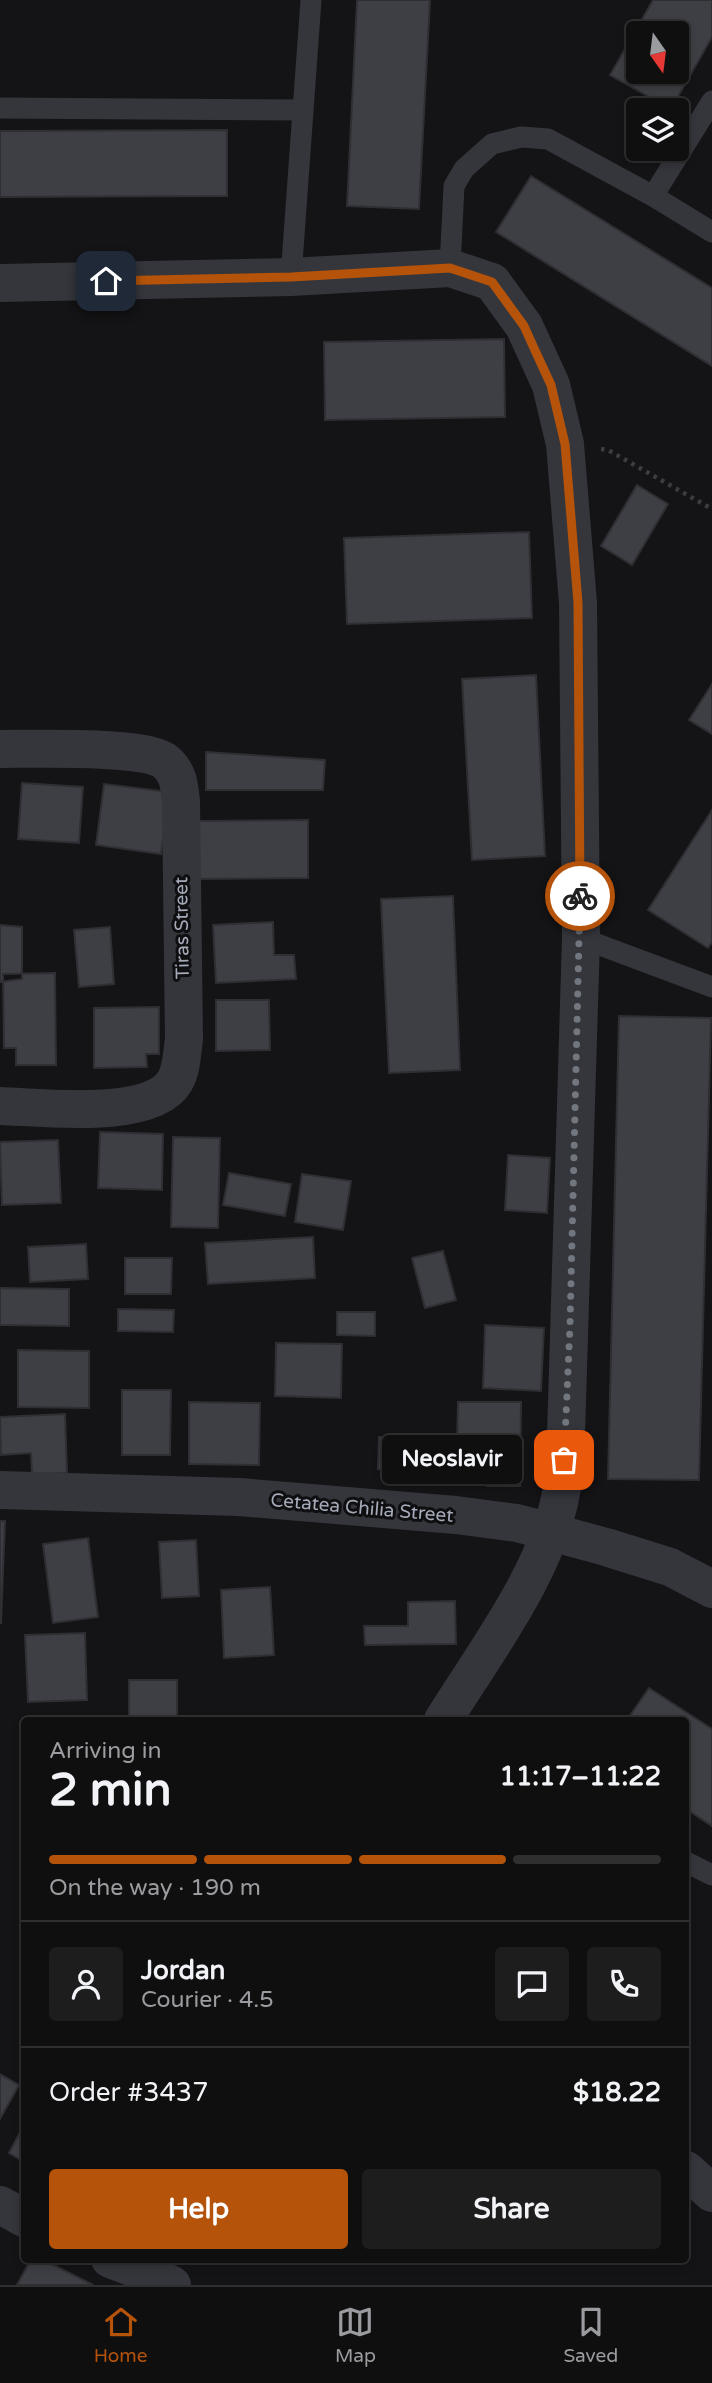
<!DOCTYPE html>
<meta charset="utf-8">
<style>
body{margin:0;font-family:"Varela Round",sans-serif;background:#1d1d1e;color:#f1f3f6;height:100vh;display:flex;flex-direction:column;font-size:26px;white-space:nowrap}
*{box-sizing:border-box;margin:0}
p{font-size:23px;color:#9b9c9f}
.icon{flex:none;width:38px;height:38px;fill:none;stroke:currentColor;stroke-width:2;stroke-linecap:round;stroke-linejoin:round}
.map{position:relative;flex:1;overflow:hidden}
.details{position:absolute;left:21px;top:1717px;width:668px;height:546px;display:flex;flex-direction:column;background:#0f0f10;border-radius:7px;box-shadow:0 4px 10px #0003,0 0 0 2px #2f2f30}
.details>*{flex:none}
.needle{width:46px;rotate:166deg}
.buttons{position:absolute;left:626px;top:21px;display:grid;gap:14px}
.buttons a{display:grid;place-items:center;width:63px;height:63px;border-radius:7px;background:#0f0f10;box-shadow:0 4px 10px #0003,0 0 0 2px #2f2f30;font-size:35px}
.pin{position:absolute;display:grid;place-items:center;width:60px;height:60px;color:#fff;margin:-30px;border-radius:14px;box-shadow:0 4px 10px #0006}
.courier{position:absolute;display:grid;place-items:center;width:70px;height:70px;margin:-35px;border:5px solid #b45309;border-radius:50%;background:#fff;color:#222;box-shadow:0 2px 9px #0007}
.bubble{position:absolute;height:49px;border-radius:7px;background:#0f0f10;box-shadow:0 4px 10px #0003,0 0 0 2px #2f2f30;font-size:23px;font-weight:700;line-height:49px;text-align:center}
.overview em{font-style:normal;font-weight:700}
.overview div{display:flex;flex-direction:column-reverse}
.overview{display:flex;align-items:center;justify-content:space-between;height:119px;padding:0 28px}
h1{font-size:46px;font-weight:700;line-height:52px}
.bar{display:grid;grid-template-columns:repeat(4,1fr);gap:10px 7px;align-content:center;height:84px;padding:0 28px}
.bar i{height:9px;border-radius:5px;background:#2f2f30}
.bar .current{background:#b45309}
.bar p{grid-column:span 4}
.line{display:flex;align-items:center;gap:18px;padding:0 28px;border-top:2px solid #2f2f30}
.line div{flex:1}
.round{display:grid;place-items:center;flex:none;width:74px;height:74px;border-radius:7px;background:#1d1d1e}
.button{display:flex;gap:14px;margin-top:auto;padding:14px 28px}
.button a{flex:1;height:80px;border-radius:7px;background:#b45309;color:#fff;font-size:28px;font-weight:700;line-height:80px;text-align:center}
.button a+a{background:#1d1d1e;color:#f1f3f6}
.menu{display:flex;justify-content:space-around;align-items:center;height:98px;border-top:2px solid #2f2f30;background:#0f0f10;font-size:19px;color:#9b9c9f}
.menu a{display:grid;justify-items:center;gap:4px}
.menu .current{color:#b45309}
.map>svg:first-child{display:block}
.building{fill:#3e3f44;stroke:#2e2e33;stroke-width:2;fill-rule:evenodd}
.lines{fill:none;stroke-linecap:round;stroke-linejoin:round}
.path{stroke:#3b3d43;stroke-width:4.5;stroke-dasharray:3.5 5;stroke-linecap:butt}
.service{stroke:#35363c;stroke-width:21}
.minor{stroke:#35363c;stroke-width:38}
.done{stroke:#72767f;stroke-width:7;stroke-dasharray:0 12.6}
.route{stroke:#b45309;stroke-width:9}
.labels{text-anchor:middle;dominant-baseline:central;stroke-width:6;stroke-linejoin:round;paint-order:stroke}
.street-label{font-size:19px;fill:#a5aab8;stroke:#0f0f11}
</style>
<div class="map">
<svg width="712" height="2285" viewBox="0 0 712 2285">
<rect width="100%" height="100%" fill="#141416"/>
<!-- building -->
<path class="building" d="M 357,0 L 430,0 L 419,209 L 347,206 Z
M 653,0 L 712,0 L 712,37 L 671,109 L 610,75 ZM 639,33 L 677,33 L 677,72 L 639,72 Z
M 227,130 L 227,196 L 0,197 L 0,131 Z
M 531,176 L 712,288 L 712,366 L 496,232 Z
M 504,339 L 505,417 L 325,420 L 324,342 Z
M 637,485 L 668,504 L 632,565 L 601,546 Z
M 529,532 L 532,618 L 347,624 L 344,538 Z
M 536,675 L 545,856 L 472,860 L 462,679 Z
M 712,684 L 712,734 L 689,720 Z
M 206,752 L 325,760 L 323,790 L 206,790 Z
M 22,783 L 83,787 L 79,843 L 18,839 Z
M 104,784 L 169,792 L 161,854 L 96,845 Z
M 712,810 L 712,942 L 708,948 L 648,910 Z
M 308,820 L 308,878 L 199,879 L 199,821 Z
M 453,896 L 460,1070 L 389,1073 L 381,899 Z
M 273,922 L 274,955 L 294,955 L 296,979 L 216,983 L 213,925 Z
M 0,925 L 22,927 L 22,979 L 0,982 Z
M 110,927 L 114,984 L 79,987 L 74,930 Z
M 55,973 L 56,1065 L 16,1065 L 16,1048 L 4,1048 L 3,974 Z
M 216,1000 L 269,1000 L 270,1050 L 216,1051 Z
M 159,1007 L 159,1054 L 146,1054 L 147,1067 L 94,1068 L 94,1008 Z
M 619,1016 L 711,1018 L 699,1480 L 608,1479 Z
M 100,1132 L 163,1134 L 162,1190 L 98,1188 Z
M 173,1137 L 220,1138 L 218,1228 L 171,1227 Z
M 58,1140 L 61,1203 L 2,1205 L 0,1142 Z
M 508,1155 L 550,1158 L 547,1213 L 505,1210 Z
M 229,1173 L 291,1184 L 285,1216 L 223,1205 Z
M 302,1174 L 351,1181 L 343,1230 L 295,1222 Z
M 313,1237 L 315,1278 L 208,1284 L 205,1243 Z
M 86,1244 L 88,1279 L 30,1282 L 28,1247 Z
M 443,1251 L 456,1300 L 425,1308 L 412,1258 Z
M 125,1258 L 172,1258 L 171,1294 L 125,1294 Z
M 0,1288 L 69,1289 L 69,1326 L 0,1325 Z
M 118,1309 L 174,1310 L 173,1332 L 118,1331 Z
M 337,1312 L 375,1312 L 375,1336 L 337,1335 Z
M 485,1325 L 544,1328 L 541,1391 L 483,1388 Z
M 276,1343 L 342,1344 L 341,1398 L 275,1396 Z
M 18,1350 L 89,1351 L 89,1408 L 18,1407 Z
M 122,1390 L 171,1390 L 170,1455 L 122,1455 Z
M 189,1402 L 260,1403 L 259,1465 L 189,1464 Z
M 458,1402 L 521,1402 L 520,1486 L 487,1486 L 487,1446 L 457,1445 Z
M 65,1414 L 67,1473 L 32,1474 L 31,1453 L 1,1455 L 0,1417 Z
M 379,1437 L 433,1438 L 432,1471 L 378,1469 Z
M 0,1521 L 5,1521 L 1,1623 L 0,1623 Z
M 88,1538 L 98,1617 L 53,1623 L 43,1544 Z
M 196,1540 L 199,1596 L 162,1598 L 159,1542 Z
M 270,1587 L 274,1655 L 224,1658 L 221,1590 Z
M 455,1601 L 456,1644 L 365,1645 L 364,1626 L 408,1626 L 408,1602 Z
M 85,1633 L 87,1700 L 28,1702 L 25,1635 Z
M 129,1680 L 177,1680 L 177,1720 L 129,1720 Z
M 649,1688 L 712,1729 L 712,1826 L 686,1809 L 686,1720 L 627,1720 Z
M 0,2074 L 19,2085 L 0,2119 Z
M 24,2125 L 24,2162 L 9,2153 Z
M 31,2259 L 42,2259 L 93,2285 L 17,2285 Z"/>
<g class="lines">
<!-- path -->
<path class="path" d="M 601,449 L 608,450 L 712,509"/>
<!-- service -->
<path class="service" d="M 0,108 L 303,110
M 653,196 L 712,232
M 450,268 L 454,186 L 464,169 L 492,144 L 521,137 L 548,139 L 653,196 L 712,101
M 291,277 L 311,0
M 581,938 L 712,987
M 686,1862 L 712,1875"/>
<!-- minor -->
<path class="minor" d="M 0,283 L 291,277 L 450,268 L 492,282 L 524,326 L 551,385 L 565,444 L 578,603 L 581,938 L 566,1435 C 565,1452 565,1470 562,1488 C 549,1569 486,1651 443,1720
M 0,749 C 30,749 148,745 166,762 C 179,774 179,785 181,801 L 184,1039 C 182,1052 182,1069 175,1081 C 152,1121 41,1107 0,1106
M 0,1490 L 239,1497 L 456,1515 L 517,1523 L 606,1547 L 670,1567 L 712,1589
M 686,2170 L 712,2193
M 0,2205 L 24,2218
M 110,2259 L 147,2273 L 172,2285"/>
</g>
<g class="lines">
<!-- done -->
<path class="done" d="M 564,1460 L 570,1326 L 580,896"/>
<!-- route -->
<path class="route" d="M 106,281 L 291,277 L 450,268 L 492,282 L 524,326 L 533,346 L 551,385 L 565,444 L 578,603 L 580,896"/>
</g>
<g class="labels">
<!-- street labels -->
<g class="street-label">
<text transform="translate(182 928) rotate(-91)">Tiras Street</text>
<text transform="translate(362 1508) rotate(5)">Cetatea Chilia Street</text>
</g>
</g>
</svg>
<div class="buttons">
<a><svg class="needle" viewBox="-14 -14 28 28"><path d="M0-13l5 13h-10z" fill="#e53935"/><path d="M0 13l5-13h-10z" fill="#9b9c9f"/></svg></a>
<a><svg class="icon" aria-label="layers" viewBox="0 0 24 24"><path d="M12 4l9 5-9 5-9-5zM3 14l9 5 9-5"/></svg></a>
</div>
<div class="pin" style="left:564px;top:1460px;background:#ea580c"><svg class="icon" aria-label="bag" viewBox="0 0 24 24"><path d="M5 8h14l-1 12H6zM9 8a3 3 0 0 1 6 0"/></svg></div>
<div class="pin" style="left:106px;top:281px;background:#1f2937"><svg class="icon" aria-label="home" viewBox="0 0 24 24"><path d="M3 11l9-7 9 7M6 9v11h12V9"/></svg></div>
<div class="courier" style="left:580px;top:896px"><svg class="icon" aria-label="bike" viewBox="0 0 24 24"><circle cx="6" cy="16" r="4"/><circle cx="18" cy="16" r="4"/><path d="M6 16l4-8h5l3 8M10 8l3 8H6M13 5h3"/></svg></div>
<div class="bubble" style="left:382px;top:1435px;width:140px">Neoslavir</div>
<section class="details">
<div class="overview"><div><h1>2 min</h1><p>Arriving in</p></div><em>11:17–11:22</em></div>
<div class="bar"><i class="current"></i><i class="current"></i><i class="current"></i><i></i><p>On the way · 190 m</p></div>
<div class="line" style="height:126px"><a class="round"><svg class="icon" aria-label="person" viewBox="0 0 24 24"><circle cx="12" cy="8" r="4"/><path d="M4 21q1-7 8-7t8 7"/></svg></a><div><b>Jordan</b><p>Courier · 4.5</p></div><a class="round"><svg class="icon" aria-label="chat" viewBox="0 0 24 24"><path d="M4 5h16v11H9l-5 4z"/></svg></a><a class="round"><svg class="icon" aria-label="phone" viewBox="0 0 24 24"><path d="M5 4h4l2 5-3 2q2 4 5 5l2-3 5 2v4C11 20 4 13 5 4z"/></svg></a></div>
<div class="line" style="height:91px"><div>Order #3437</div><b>$18.22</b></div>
<div class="button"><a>Help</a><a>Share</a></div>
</section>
</div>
<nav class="menu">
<a class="current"><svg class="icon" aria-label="home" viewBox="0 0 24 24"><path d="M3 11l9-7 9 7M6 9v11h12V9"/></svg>Home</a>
<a><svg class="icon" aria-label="map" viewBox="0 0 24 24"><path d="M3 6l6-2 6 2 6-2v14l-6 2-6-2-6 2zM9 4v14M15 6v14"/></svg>Map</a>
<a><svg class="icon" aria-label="saved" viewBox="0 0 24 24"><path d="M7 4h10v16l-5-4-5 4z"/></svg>Saved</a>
</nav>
